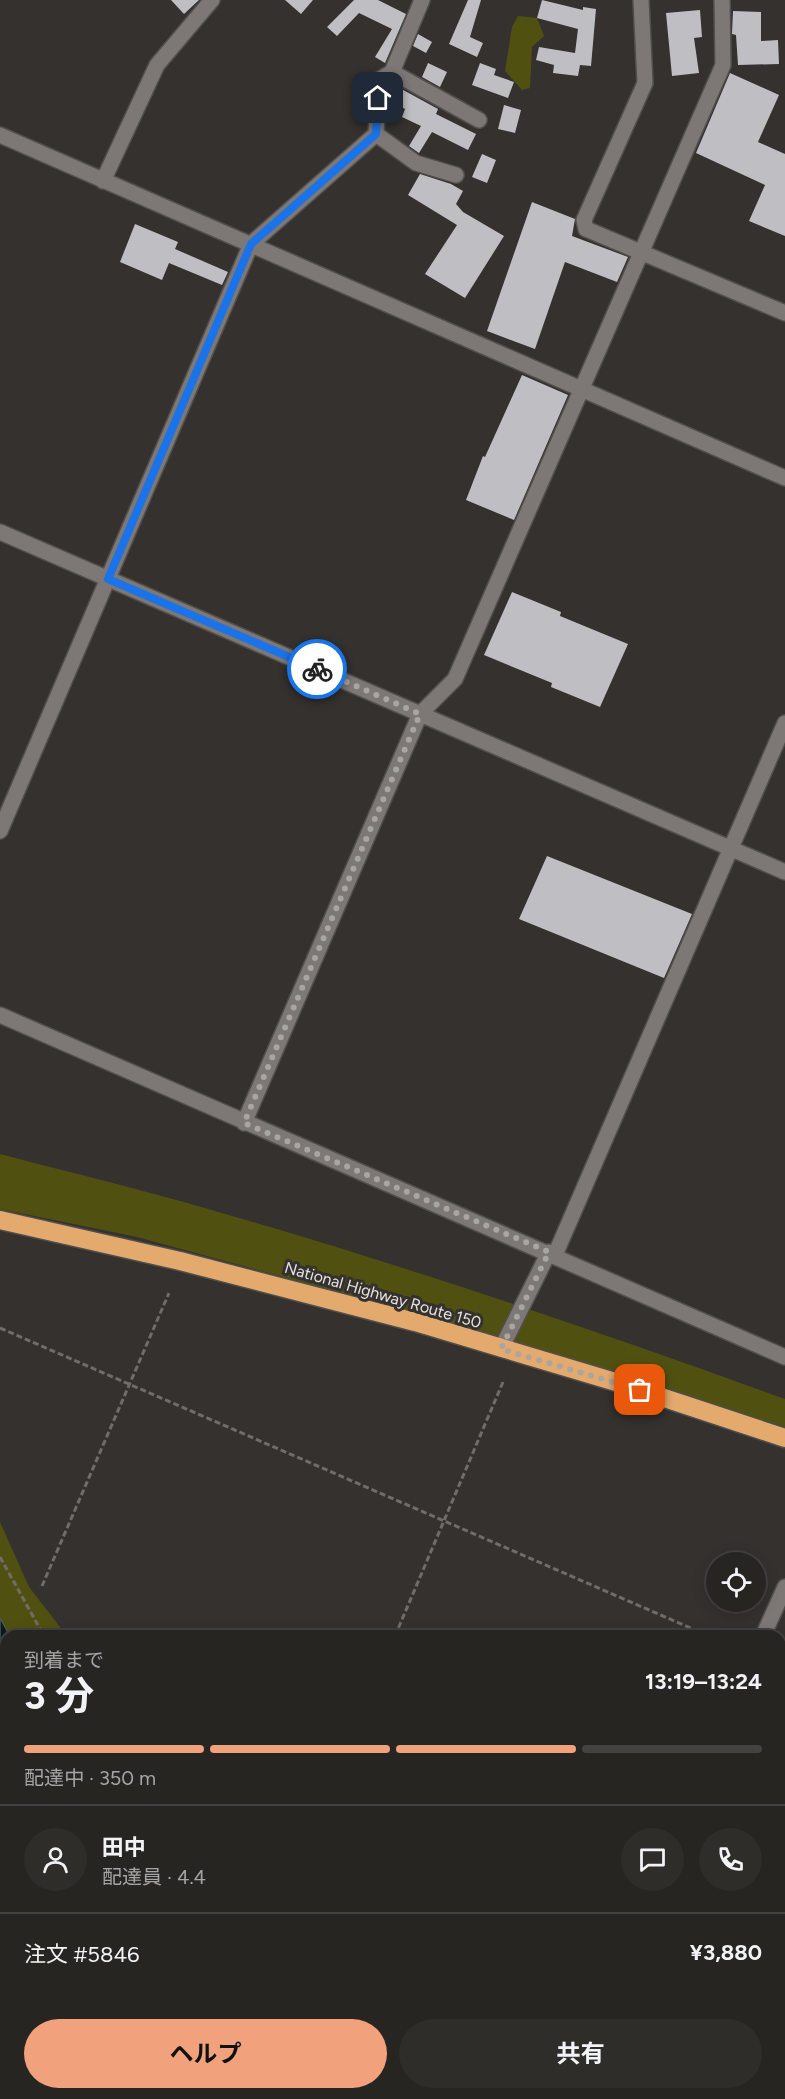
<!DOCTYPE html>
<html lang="ja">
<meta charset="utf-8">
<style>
body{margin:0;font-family:Figtree,"Noto Sans JP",sans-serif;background:#2f2d2a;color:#f1f3f6;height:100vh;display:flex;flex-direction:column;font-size:22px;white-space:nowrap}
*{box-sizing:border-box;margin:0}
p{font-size:20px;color:#a4a5a5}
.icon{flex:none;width:33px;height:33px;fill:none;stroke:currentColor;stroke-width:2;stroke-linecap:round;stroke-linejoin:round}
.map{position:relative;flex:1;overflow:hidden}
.sheet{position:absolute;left:0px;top:1630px;width:786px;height:470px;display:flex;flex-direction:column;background:#272522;border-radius:18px 18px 0 0;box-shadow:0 3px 15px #0003,0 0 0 2px #434240}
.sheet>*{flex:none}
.buttons{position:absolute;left:706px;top:1552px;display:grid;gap:12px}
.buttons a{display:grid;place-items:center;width:60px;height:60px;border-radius:50%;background:#272522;box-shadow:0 3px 15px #0003,0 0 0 2px #434240;font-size:30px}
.pin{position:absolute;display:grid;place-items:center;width:51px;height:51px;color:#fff;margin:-26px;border-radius:12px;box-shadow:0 3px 9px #0006}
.courier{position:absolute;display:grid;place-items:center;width:60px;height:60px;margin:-30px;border:4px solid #1a73e8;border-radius:50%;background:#fff;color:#222;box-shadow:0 2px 8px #0007}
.overview em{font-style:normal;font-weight:700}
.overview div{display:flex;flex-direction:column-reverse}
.overview{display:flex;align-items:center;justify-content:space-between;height:102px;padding:0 24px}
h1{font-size:39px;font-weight:700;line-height:45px}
.bar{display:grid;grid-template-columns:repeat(4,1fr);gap:9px 6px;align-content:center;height:72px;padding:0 24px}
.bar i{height:8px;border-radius:4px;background:#434240}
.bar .on{background:#f1a17b}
.bar p{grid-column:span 4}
.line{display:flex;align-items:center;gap:15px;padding:0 24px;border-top:2px solid #434240}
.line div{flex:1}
.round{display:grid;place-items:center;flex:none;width:63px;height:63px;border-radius:32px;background:#2f2d2a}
.button{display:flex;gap:12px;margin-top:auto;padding:12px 24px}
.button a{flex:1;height:69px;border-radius:36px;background:#f1a17b;color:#111;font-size:24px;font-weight:700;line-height:69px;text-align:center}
.button a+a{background:#2f2d2a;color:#f1f3f6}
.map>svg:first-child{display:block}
.green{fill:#505111}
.water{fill:#0b1b1c;stroke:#4d5757;stroke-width:1.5}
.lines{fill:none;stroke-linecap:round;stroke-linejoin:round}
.stream{stroke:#4d5757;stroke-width:4.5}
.building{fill:#bfbec3}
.minor-casing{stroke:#514e4b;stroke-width:18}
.highway-casing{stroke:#514e4b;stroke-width:21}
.path{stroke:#6f6c69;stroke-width:3;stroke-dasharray:6 3;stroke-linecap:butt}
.minor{stroke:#7d7875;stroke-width:15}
.highway{stroke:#e4a96d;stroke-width:18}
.done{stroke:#a8a5a2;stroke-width:6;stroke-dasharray:0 10.8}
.route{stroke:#1a73e8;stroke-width:8}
.labels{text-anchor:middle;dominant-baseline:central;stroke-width:6;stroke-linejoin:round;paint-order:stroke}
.street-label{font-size:16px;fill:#e6e3e1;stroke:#34312e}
</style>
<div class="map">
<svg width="785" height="2099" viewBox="0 0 785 2099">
<rect width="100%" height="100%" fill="#34312e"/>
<!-- green -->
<path class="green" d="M 518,16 L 537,18 L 544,36 L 532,47 L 530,88 L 522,90 L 505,71 L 512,27 Z
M 0,1154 C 72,1173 144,1190 215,1211 C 407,1266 597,1331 785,1399 L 785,1427 L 423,1315 L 137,1237 L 0,1209 Z
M 0,1522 L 29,1587 L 67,1636 L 6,1636 L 6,1931 L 0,1929 Z
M 6,2056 L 6,2094 L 356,2094 L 367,2099 L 0,2099 Z
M 780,2092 L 785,2095 L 785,2099 L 518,2099 L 509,2094 Z"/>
<!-- water -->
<path class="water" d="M 0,1618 L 10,1636 L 6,1636 L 6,1876 L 0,1873 Z
M 149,2094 L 295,2094 L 297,2099 L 149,2099 Z
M 539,2094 L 673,2094 L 683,2099 L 548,2099 Z"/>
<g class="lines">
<!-- stream -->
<path class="stream" d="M 0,1921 L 6,1911"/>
</g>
<!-- building -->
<path class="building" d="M 171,0 L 199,0 L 184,14 Z
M 285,0 L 313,0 L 301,14 Z
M 354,0 L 378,0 L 406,14 L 385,63 L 375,57 L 392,29 L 359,13 L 337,36 L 327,27 Z
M 468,0 L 481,0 L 470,37 L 483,43 L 477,57 L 449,44 Z
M 542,0 L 583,10 L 583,7 L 596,9 L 591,66 L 580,65 L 578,76 L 553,73 L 554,65 L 536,60 L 539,47 L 575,53 L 578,29 L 537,18 Z
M 700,10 L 702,37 L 694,38 L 699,73 L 672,76 L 666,13 Z
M 733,11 L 761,12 L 761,41 L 778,40 L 779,64 L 738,65 L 736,35 L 732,34 Z
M 418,34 L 432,42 L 426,53 L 413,46 Z
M 428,63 L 447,72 L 440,87 L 422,77 Z
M 480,63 L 496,69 L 494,75 L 514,82 L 508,98 L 472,85 Z
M 730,73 L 779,95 L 758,142 L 785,154 L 785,236 L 749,221 L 765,185 L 696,153 Z
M 394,85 L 438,109 L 436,114 L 476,134 L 468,150 L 432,132 L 419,153 L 409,146 L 421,126 L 402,117 L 405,109 L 388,99 Z
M 504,105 L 521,110 L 515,133 L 498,129 Z
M 482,154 L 496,160 L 487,183 L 472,177 Z
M 420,174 L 451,184 L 463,191 L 456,204 L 463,212 L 504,236 L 465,298 L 425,274 L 457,225 L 408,195 Z
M 532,202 L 575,219 L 572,236 L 628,257 L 617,282 L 565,262 L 535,349 L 487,331 Z
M 135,224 L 178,242 L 175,249 L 228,272 L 222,285 L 169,263 L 162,280 L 120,262 Z
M 522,375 L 568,395 L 514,520 L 466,500 L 483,456 L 485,457 Z
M 512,592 L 561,612 L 560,616 L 628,644 L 600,707 L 551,687 L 552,683 L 484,655 Z
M 547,856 L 692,914 L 664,978 L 519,919 Z"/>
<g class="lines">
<defs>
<path id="minor" d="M 641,0 L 645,83 L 584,220 L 586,229 L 785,313
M 392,72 L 479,120
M 376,134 L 416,163 L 456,175
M 0,135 L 785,478
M 103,181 L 157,65 L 212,0
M 0,532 L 785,872
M 0,831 L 251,244 L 376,134 L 379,80 L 392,72 L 422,0
M 0,1015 L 785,1357
M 244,1123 L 420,714 L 455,679 L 723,65 L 722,0
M 555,1255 L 785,723
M 501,1349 L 549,1252
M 763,1636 L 785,1587
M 780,1667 L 785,1670
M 0,2030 L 6,2008
M 427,2094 L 437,2099
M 560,2099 L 562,2094"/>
<path id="highway" d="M 0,1220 L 180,1261 L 415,1322 L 619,1383 L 785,1438"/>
</defs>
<!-- minor casing -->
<use href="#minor" class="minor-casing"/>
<!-- highway casing -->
<use href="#highway" class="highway-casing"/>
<!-- path -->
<path class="path" d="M 0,1328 L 709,1636
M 0,1557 L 44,1636
M 42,1586 L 169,1293
M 395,1636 L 503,1382
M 0,1916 L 6,1918"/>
<!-- minor -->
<use href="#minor" class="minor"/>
<!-- highway -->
<use href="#highway" class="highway"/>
</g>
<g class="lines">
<!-- done -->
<path class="done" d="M 317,669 L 420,714 L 244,1123 L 549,1252 L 501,1349 L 640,1390"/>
<!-- route -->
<path class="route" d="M 317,669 L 108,579 L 251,244 L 376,134 L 378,98"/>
</g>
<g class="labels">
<!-- street labels -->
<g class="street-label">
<text transform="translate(383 1295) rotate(16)">National Highway Route 150</text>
</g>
</g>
</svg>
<div class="buttons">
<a><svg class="icon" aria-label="locate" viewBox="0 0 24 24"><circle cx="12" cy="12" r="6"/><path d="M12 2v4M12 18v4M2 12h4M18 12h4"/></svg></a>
</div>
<div class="pin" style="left:640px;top:1390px;background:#ea580c"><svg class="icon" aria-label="bag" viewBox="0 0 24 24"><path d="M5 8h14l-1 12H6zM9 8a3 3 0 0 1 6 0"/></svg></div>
<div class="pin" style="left:378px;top:98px;background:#1f2937"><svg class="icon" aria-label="home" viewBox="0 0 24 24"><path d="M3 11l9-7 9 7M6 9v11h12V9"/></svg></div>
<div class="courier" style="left:317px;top:669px"><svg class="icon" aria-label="bike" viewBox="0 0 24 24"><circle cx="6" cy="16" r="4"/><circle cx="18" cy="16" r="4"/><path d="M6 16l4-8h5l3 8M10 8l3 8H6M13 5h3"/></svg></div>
<section class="sheet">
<div class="overview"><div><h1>3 分</h1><p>到着まで</p></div><em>13:19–13:24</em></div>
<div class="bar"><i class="on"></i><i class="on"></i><i class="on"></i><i></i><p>配達中 · 350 m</p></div>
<div class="line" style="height:108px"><a class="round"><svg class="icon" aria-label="person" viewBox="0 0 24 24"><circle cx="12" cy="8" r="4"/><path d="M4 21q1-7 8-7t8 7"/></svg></a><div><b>田中</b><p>配達員 · 4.4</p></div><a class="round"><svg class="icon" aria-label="chat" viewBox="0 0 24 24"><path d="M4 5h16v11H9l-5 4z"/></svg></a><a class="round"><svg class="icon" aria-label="phone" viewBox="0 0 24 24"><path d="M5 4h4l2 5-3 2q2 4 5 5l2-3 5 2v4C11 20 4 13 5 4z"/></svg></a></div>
<div class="line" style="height:78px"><div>注文 #5846</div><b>¥3,880</b></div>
<div class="button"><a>ヘルプ</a><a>共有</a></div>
</section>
</div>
